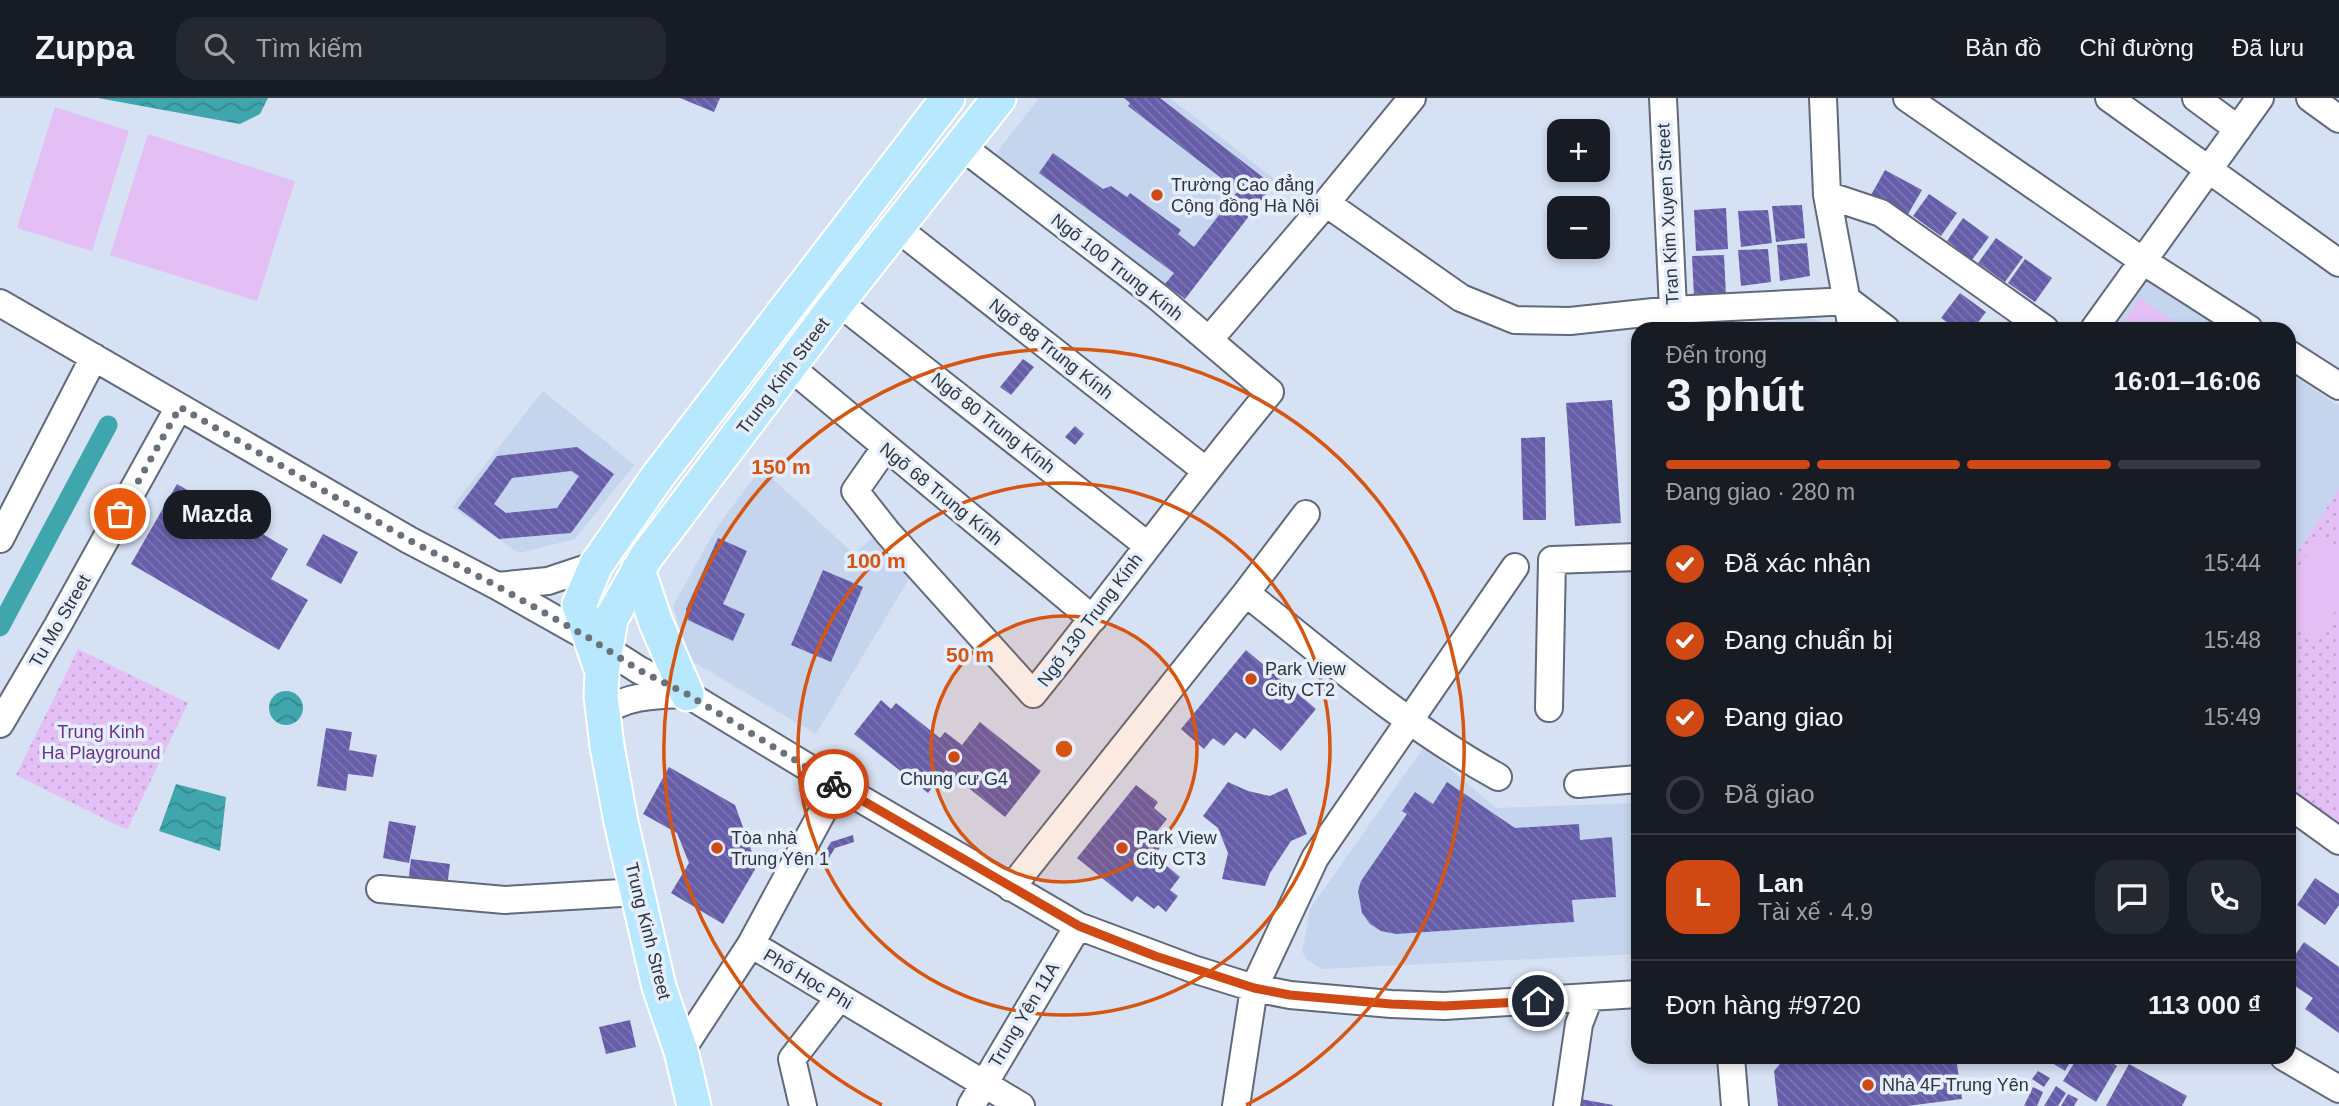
<!DOCTYPE html>
<html lang="vi">
<meta charset="utf-8">
<style>
body{margin:0;font-family:Arial,sans-serif;background:#242831;color:#f1f3f6;height:100vh;display:flex;flex-direction:column;font-size:26px;white-space:nowrap}
*{box-sizing:border-box;margin:0}
p{font-size:23px;color:#9ea1a6}
.icon{flex:none;width:38px;height:38px;fill:none;stroke:currentColor;stroke-width:2;stroke-linecap:round;stroke-linejoin:round}
.map{position:relative;flex:1;overflow:hidden}
.panel{position:absolute;left:1631px;top:224px;width:665px;height:742px;display:flex;flex-direction:column;background:#171b24;border-radius:21px;box-shadow:0 4px 10px #0003}
.panel>*{flex:none}
.controls{position:absolute;left:1547px;top:21px;display:grid;gap:14px}
.controls a{display:grid;place-items:center;width:63px;height:63px;border-radius:14px;background:#171b24;box-shadow:0 4px 10px #0003;font-size:35px}
.pin{position:absolute;display:grid;place-items:center;width:60px;height:60px;color:#fff;margin:-30px;border:4px solid #fff;border-radius:50%;box-shadow:0 2px 7px #0007}
.courier{position:absolute;display:grid;place-items:center;width:70px;height:70px;margin:-35px;border:5px solid #d04914;border-radius:50%;background:#fff;color:#222;box-shadow:0 2px 9px #0007}
.bubble{position:absolute;height:49px;border-radius:21px;background:#171b24;box-shadow:0 4px 10px #0003;font-size:23px;font-weight:600;line-height:49px;text-align:center}
.head em{font-style:normal;font-weight:600}
.head div{display:flex;flex-direction:column-reverse}
.head{display:flex;align-items:center;justify-content:space-between;height:119px;padding:0 35px}
h1{font-size:46px;font-weight:600;line-height:52px}
.bar{display:grid;grid-template-columns:repeat(4,1fr);gap:10px 7px;align-content:center;height:84px;padding:0 35px}
.bar i{height:9px;border-radius:5px;background:#363941}
.bar .on{background:#d04914}
.bar p{grid-column:span 4}
.line{display:flex;align-items:center;gap:18px;padding:0 35px;border-top:2px solid #363941}
.line div{flex:1}
.round{display:grid;place-items:center;flex:none;width:74px;height:74px;border-radius:21px;background:#242831}
ol{padding:0 35px;list-style:none}
li{display:flex;align-items:center;gap:21px;height:77px}
li p{margin-inline-start:auto}
li .icon{padding:7px;border-radius:50%;background:#d04914;color:#fff;stroke-width:4}
li:last-child{color:#9ea1a6}
li i{width:38px;height:38px;border:4px solid #363941;border-radius:50%}
header{display:flex;align-items:center;gap:42px;box-sizing:border-box;height:98px;padding:0 35px;background:#171b24;border-bottom:2px solid #363941}
header strong{font-size:33px}
nav{display:flex;gap:38px;margin-inline-start:auto;font-size:24px}
.search{width:490px;height:63px;background:#242831;display:flex;align-items:center;gap:18px;box-sizing:border-box;padding:0 24px;border-radius:21px;color:#9ea1a6;font-size:26px}
.map>svg:first-child{display:block}
.built{fill:#c5d5ed}
.park{fill:url(#park-dots)}
.pitch{fill:#e3bff5}
.water{fill:url(#water-waves)}
.lines{fill:none;stroke-linecap:round;stroke-linejoin:round}
.canal{stroke:#3fa6ad;stroke-width:19}
.building{fill:url(#building-back-hatch);fill-rule:evenodd}
.minor-casing{stroke:#606a79;stroke-width:30}
.major-casing{stroke:#fff;stroke-width:37}
.minor{stroke:#fff;stroke-width:26}
.major{stroke:#b8e8fe;stroke-width:33}
.done{stroke:#6a717b;stroke-width:7;stroke-dasharray:0 12.6}
.route{stroke:#d04914;stroke-width:9}
.ring{fill:none;stroke:#d65511;stroke-width:3.5}
.poi-dot{fill:#d04914;stroke:#e5eefc;stroke-width:2.5}
.labels{text-anchor:middle;dominant-baseline:central;stroke-width:7;stroke-linejoin:round;paint-order:stroke}
.poi-label{font-size:18px;fill:#30343b;stroke:#e5eefc;text-anchor:start}
.street-label{font-size:18px;fill:#30343b;stroke:#e5eefc}
.park-label{font-size:18px;fill:#6e3188;stroke:#e5eefc}
.centre{fill:#d65511;stroke:#e5eefc;stroke-width:3.5}
.ring-label{font-size:21px;text-anchor:middle;font-weight:bold;fill:#d65511;stroke:#e5eefc;stroke-width:7;stroke-linejoin:round;paint-order:stroke}
</style>
<header>
<strong>Zuppa</strong>
<div class="search"><svg class="icon" aria-label="search" viewBox="0 0 24 24"><circle cx="10" cy="10" r="6"/><path d="M15 15l6 6"/></svg>Tìm kiếm</div>
<nav><a>Bản đồ</a><a>Chỉ đường</a><a>Đã lưu</a></nav>
</header>
<div class="map">
<svg width="2339" height="1008" viewBox="0 0 2339 1008">
<defs>
<pattern id="park-dots" width="8" height="8" patternUnits="userSpaceOnUse" patternTransform="scale(1.75)"><rect width="8" height="8" fill="#e3bff5"/><path d="M2 2h.1M6 6h.1" fill="none" stroke="#c3a5d3" stroke-width="1.8" stroke-linecap="round"/></pattern>
<pattern id="water-waves" width="16" height="10" patternUnits="userSpaceOnUse" patternTransform="scale(1.75)"><rect width="16" height="10" fill="#3fa6ad"/><path d="M0 5q4-4 8 0t8 0" fill="none" stroke="#35888e"/></pattern>
<pattern id="building-back-hatch" width="6" height="6" patternUnits="userSpaceOnUse" patternTransform="scale(1.75)"><rect width="6" height="6" fill="#655da9"/><path d="M-1 5l2 2M0 0l6 6M5-1l2 2" fill="none" stroke="#7c76b0"/></pattern>
</defs>
<rect width="100%" height="100%" fill="#d6e1f3"/>
<!-- built -->
<path class="built" d="M 1039,0 L 1170,0 L 1277,83 L 1185,201 L 995,57 Z
M 2143,178 L 2223,231 L 2108,231 Z
M 1805,219 L 1819,223 L 1826,231 L 1710,231 Z
M 2289,275 L 2339,308 L 2339,391 L 2289,467 Z
M 543,293 L 634,367 L 575,441 L 519,455 L 452,409 Z
M 761,370 L 854,456 L 877,436 L 910,479 L 816,636 L 690,562 L 673,508 L 717,429 Z
M 1424,649 L 1496,710 L 1638,705 L 1638,856 L 1321,871 L 1308,862 L 1302,854 L 1310,811 Z"/>
<!-- park -->
<path class="park" d="M 2339,391 L 2339,732 L 2289,696 L 2289,467 Z
M 78,551 L 188,605 L 127,732 L 16,677 Z"/>
<!-- pitch -->
<path class="pitch" d="M 55,9 L 129,33 L 92,153 L 17,130 Z
M 148,36 L 295,83 L 257,203 L 110,157 Z
M 2140,200 L 2184,231 L 2118,231 Z
M 2320,438 L 2339,451 L 2339,508 L 2317,540 L 2289,521 L 2289,483 Z"/>
<!-- water -->
<path class="water" d="M 98,0 L 268,0 L 260,16 L 240,26 Z
M269 610a17 17 0 1 1 34 0a17 17 0 1 1-34 0Z
M 176,686 L 226,699 L 220,753 L 159,733 Z"/>
<g class="lines">
<!-- canal -->
<path class="canal" d="M 0,529 L 108,327"/>
</g>
<!-- building -->
<path class="building" d="M 680,0 L 720,0 L 714,14 Z
M 1124,0 L 1160,0 L 1273,87 L 1185,201 L 1165,186 L 1174,175 L 1039,75 L 1053,55 L 1103,91 L 1111,88 L 1127,99 L 1130,95 L 1181,132 L 1178,136 L 1194,149 L 1238,93 L 1128,8 L 1130,5 Z
M 1885,72 L 1922,92 L 1907,118 L 1871,97 Z
M 1929,96 L 1957,115 L 1941,138 L 1913,118 Z
M 1802,107 L 1805,140 L 1776,144 L 1772,108 Z
M 1726,110 L 1728,151 L 1696,153 L 1694,112 Z
M 1768,112 L 1772,145 L 1741,149 L 1738,113 Z
M 1963,120 L 1989,139 L 1972,162 L 1947,143 Z
M 1996,140 L 2023,159 L 2005,184 L 1978,165 Z
M 1807,145 L 1810,178 L 1780,183 L 1777,147 Z
M 1768,151 L 1771,184 L 1741,188 L 1738,152 Z
M 1724,157 L 1726,198 L 1694,199 L 1692,158 Z
M 2025,161 L 2052,180 L 2035,204 L 2008,185 Z
M 1960,195 L 1986,214 L 1973,231 L 1956,231 L 1941,220 Z
M 1023,261 L 1034,269 L 1011,297 L 1000,289 Z
M 1612,302 L 1621,425 L 1575,428 L 1566,305 Z
M 1075,328 L 1084,336 L 1075,347 L 1065,339 Z
M 1545,339 L 1546,422 L 1523,422 L 1521,340 Z
M 577,349 L 614,376 L 571,435 L 499,441 L 458,410 L 497,358 ZM 571,373 L 579,378 L 557,410 L 506,415 L 494,406 L 512,380 Z
M 177,386 L 288,451 L 271,481 L 308,502 L 279,552 L 131,466 Z
M 323,436 L 358,454 L 341,486 L 306,467 Z
M 718,440 L 747,453 L 723,506 L 745,516 L 733,543 L 688,522 L 686,511 Z
M 823,472 L 863,489 L 831,564 L 791,547 Z
M 1246,552 L 1316,611 L 1281,653 L 1254,630 L 1245,641 L 1236,634 L 1224,648 L 1213,640 L 1204,651 L 1181,631 Z
M 881,602 L 891,611 L 896,605 L 940,640 L 945,634 L 962,647 L 980,624 L 1041,673 L 1005,719 L 946,672 L 928,695 L 854,636 Z
M 326,630 L 352,634 L 349,652 L 377,657 L 373,679 L 348,676 L 346,693 L 317,688 Z
M 669,669 L 735,707 L 757,768 L 723,826 L 671,795 L 689,765 L 677,735 L 643,716 Z
M 1228,684 L 1248,693 L 1270,698 L 1287,690 L 1307,736 L 1291,743 L 1270,775 L 1265,788 L 1222,781 L 1228,755 L 1218,730 L 1203,718 Z
M 1447,684 L 1515,730 L 1579,726 L 1580,742 L 1612,739 L 1616,799 L 1572,802 L 1574,824 L 1396,836 L 1381,833 L 1370,826 L 1362,815 L 1358,793 L 1361,783 L 1407,716 L 1402,713 L 1415,694 L 1433,706 Z
M 1136,687 L 1158,704 L 1154,710 L 1167,721 L 1155,736 L 1165,744 L 1154,757 L 1180,779 L 1170,792 L 1178,798 L 1166,814 L 1158,807 L 1154,811 L 1137,798 L 1132,804 L 1077,760 Z
M 389,723 L 416,728 L 409,765 L 383,760 Z
M 853,737 L 854,744 L 835,750 L 827,763 L 822,759 L 831,744 Z
M 411,761 L 450,766 L 447,789 L 408,785 Z
M 2315,780 L 2339,796 L 2339,807 L 2325,827 L 2297,807 Z
M 2304,844 L 2339,869 L 2339,935 L 2305,911 L 2313,900 L 2289,884 L 2289,866 Z
M 630,922 L 636,949 L 606,956 L 599,929 Z
M 1786,959 L 1956,959 L 1962,1001 L 1907,1008 L 1778,1008 L 1774,973 Z
M 2048,959 L 2073,959 L 2065,973 L 2046,961 Z
M 2078,959 L 2102,959 L 2117,968 L 2096,1004 L 2063,983 Z
M 2129,966 L 2187,998 L 2182,1008 L 2106,1008 Z
M 2038,973 L 2050,980 L 2044,989 L 2032,981 Z
M 2056,988 L 2066,995 L 2058,1008 L 2044,1008 Z
M 2033,989 L 2043,994 L 2037,1008 L 2024,1008 Z
M 2068,996 L 2078,1001 L 2074,1008 L 2061,1008 Z
M 1575,1000 L 1613,1007 L 1612,1008 L 1573,1008 Z"/>
<g class="lines">
<defs>
<path id="minor" d="M 1663,0 L 1674,231
M 1823,0 L 1827,97 L 1852,231
M 1907,0 L 2143,163 L 2249,231
M 2109,0 L 2339,165
M 2196,0 L 2238,31
M 2310,0 L 2339,21
M 1827,97 L 1881,115 L 2045,231
M 1326,105 L 1461,200 L 1515,222 L 1570,223 L 1672,212 L 1849,203 L 1886,231
M 897,130 L 1205,372
M 838,204 L 1147,447
M 0,205 L 409,442 L 497,488 L 589,540 L 639,572 L 687,596 L 837,687 L 1078,828 L 1193,871 L 1254,890 L 1290,897 L 1391,906 L 1444,908 L 1638,896
M 2094,231 L 2260,0
M 1209,242 L 1326,105 L 1412,0
M 2289,256 L 2339,288
M 790,269 L 1093,521
M 885,350 L 855,393 L 888,435 L 1033,596 C 1113,496 1188,393 1270,294 L 1158,199 L 961,48
M 0,441 L 94,259
M 497,488 L 548,483 L 596,467
M 1246,495 C 1328,560 1406,628 1498,679
M 1549,610 L 1552,462 L 1638,459
M 602,617 C 623,597 658,597 685,596
M 0,626 L 58,527 L 179,309
M 1578,686 L 1638,681
M 2289,707 L 2339,743
M 1011,790 L 1246,495 L 1306,416
M 380,791 L 505,802 L 638,794
M 751,846 L 1021,1008
M 681,953 L 751,846 L 837,687
M 1731,959 L 1735,1008
M 2284,959 L 2339,991
M 803,1008 L 792,961 L 839,900
M 971,1008 L 1078,828
M 1236,1008 L 1254,890 L 1315,760 L 1515,469
M 1567,1008 L 1579,926 L 1589,900"/>
<path id="major" d="M 638,472 L 656,525 L 687,596
M 601,571 L 579,507 L 596,467 L 658,378 L 948,0
M 694,1008 L 681,953 L 659,889 L 621,724 L 607,648 L 601,598 L 602,574 L 611,521 L 646,459 L 838,204 L 999,0"/>
</defs>
<!-- minor casing -->
<use href="#minor" class="minor-casing"/>
<!-- major casing -->
<use href="#major" class="major-casing"/>
<!-- minor -->
<use href="#minor" class="minor"/>
<!-- major -->
<use href="#major" class="major"/>
</g>
<g class="lines">
<!-- done -->
<path class="done" d="M 120,416 L 180,309 L 409,442 L 497,488 L 589,540 L 639,572 L 687,596 L 834,686"/>
<!-- route -->
<path class="route" d="M 834,686 L 1079,828 L 1155,858 L 1254,890 L 1290,897 L 1391,906 L 1444,908 L 1538,903"/>
</g>
<!-- distance rings -->
<circle cx="1064" cy="651" r="133" fill="#d65511" fill-opacity=".12"/>
<g class="ring">
<circle cx="1064" cy="651" r="133"/>
<circle cx="1064" cy="651" r="266"/>
<path d="M882 1007A400 400 0 1 1 1246 1007"/>
</g>
<!-- markers -->
<g class="poi-dot">
<circle cx="1157" cy="97" r="7"/>
<circle cx="1251" cy="581" r="7"/>
<circle cx="954" cy="659" r="7"/>
<circle cx="717" cy="750" r="7"/>
<circle cx="1122" cy="750" r="7"/>
<circle cx="1868" cy="987" r="7"/>
</g>
<g class="labels">
<!-- poi labels -->
<g class="poi-label">
<text x="1171" y="87">Trường Cao đẳng<tspan x="1171" dy="21">Cộng đồng Hà Nội</tspan></text>
<text x="1265" y="571">Park View<tspan x="1265" dy="21">City CT2</tspan></text>
<text x="954" y="681" text-anchor="middle">Chung cư G4</text>
<text x="731" y="740">Tòa nhà<tspan x="731" dy="21">Trung Yên 1</tspan></text>
<text x="1136" y="740">Park View<tspan x="1136" dy="21">City CT3</tspan></text>
<text x="1882" y="987">Nhà 4F Trung Yên</text>
</g>
<!-- street labels -->
<g class="street-label">
<text transform="translate(1668 116) rotate(-93)">Tran Kim Xuyen Street</text>
<text transform="translate(1117 169) rotate(38)">Ngõ 100 Trung Kính</text>
<text transform="translate(1051 251) rotate(38)">Ngõ 88 Trung Kính</text>
<text transform="translate(783 278) rotate(-53)">Trung Kinh Street</text>
<text transform="translate(993 325) rotate(38)">Ngõ 80 Trung Kính</text>
<text transform="translate(941 396) rotate(39)">Ngõ 68 Trung Kính</text>
<text transform="translate(1090 522) rotate(-53)">Ngõ 130 Trung Kính</text>
<text transform="translate(60 523) rotate(-60)">Tu Mo Street</text>
<text transform="translate(648 833) rotate(76)">Trung Kinh Street</text>
<text transform="translate(808 881) rotate(31)">Phố Học Phi</text>
<text transform="translate(1024 917) rotate(-59)">Trung Yên 11A</text>
</g>
<!-- park labels -->
<g class="park-label">
<text x="101" y="634">Trung Kinh<tspan x="101" dy="21">Ha Playground</tspan></text>
</g>
</g>
<circle cx="1064" cy="651" r="10" class="centre"/>
<g class="ring-label">
<text x="781" y="376">150 m</text>
<text x="876" y="470">100 m</text>
<text x="970" y="564">50 m</text>
</g>
</svg>
<div class="controls">
<a>+</a>
<a>−</a>
</div>
<div class="pin" style="left:120px;top:416px;background:#ea580c"><svg class="icon" aria-label="bag" viewBox="0 0 24 24"><path d="M5 8h14l-1 12H6zM9 8a3 3 0 0 1 6 0"/></svg></div>
<div class="pin" style="left:1538px;top:903px;background:#1f2937"><svg class="icon" aria-label="home" viewBox="0 0 24 24"><path d="M3 11l9-7 9 7M6 9v11h12V9"/></svg></div>
<div class="courier" style="left:834px;top:686px"><svg class="icon" aria-label="bike" viewBox="0 0 24 24"><circle cx="6" cy="16" r="4"/><circle cx="18" cy="16" r="4"/><path d="M6 16l4-8h5l3 8M10 8l3 8H6M13 5h3"/></svg></div>
<div class="bubble" style="left:163px;top:392px;width:108px">Mazda</div>
<section class="panel">
<div class="head"><div><h1>3 phút</h1><p>Đến trong</p></div><em>16:01–16:06</em></div>
<div class="bar"><i class="on"></i><i class="on"></i><i class="on"></i><i></i><p>Đang giao · 280 m</p></div>
<ol>
<li><svg class="icon" aria-label="check" viewBox="0 0 24 24"><path d="M5 12l5 5 9-10"/></svg>Đã xác nhận<p>15:44</p></li>
<li><svg class="icon" aria-label="check" viewBox="0 0 24 24"><path d="M5 12l5 5 9-10"/></svg>Đang chuẩn bị<p>15:48</p></li>
<li><svg class="icon" aria-label="check" viewBox="0 0 24 24"><path d="M5 12l5 5 9-10"/></svg>Đang giao<p>15:49</p></li>
<li><i></i>Đã giao</li>
</ol>
<div class="line" style="height:126px"><b class="round" style="background:#d04914;color:#fff">L</b><div><b>Lan</b><p>Tài xế · 4.9</p></div><a class="round"><svg class="icon" aria-label="chat" viewBox="0 0 24 24"><path d="M4 5h16v11H9l-5 4z"/></svg></a><a class="round"><svg class="icon" aria-label="phone" viewBox="0 0 24 24"><path d="M5 4h4l2 5-3 2q2 4 5 5l2-3 5 2v4C11 20 4 13 5 4z"/></svg></a></div>
<div class="line" style="height:91px"><div>Đơn hàng #9720</div><b>113 000 ₫</b></div>
</section>
</div>
